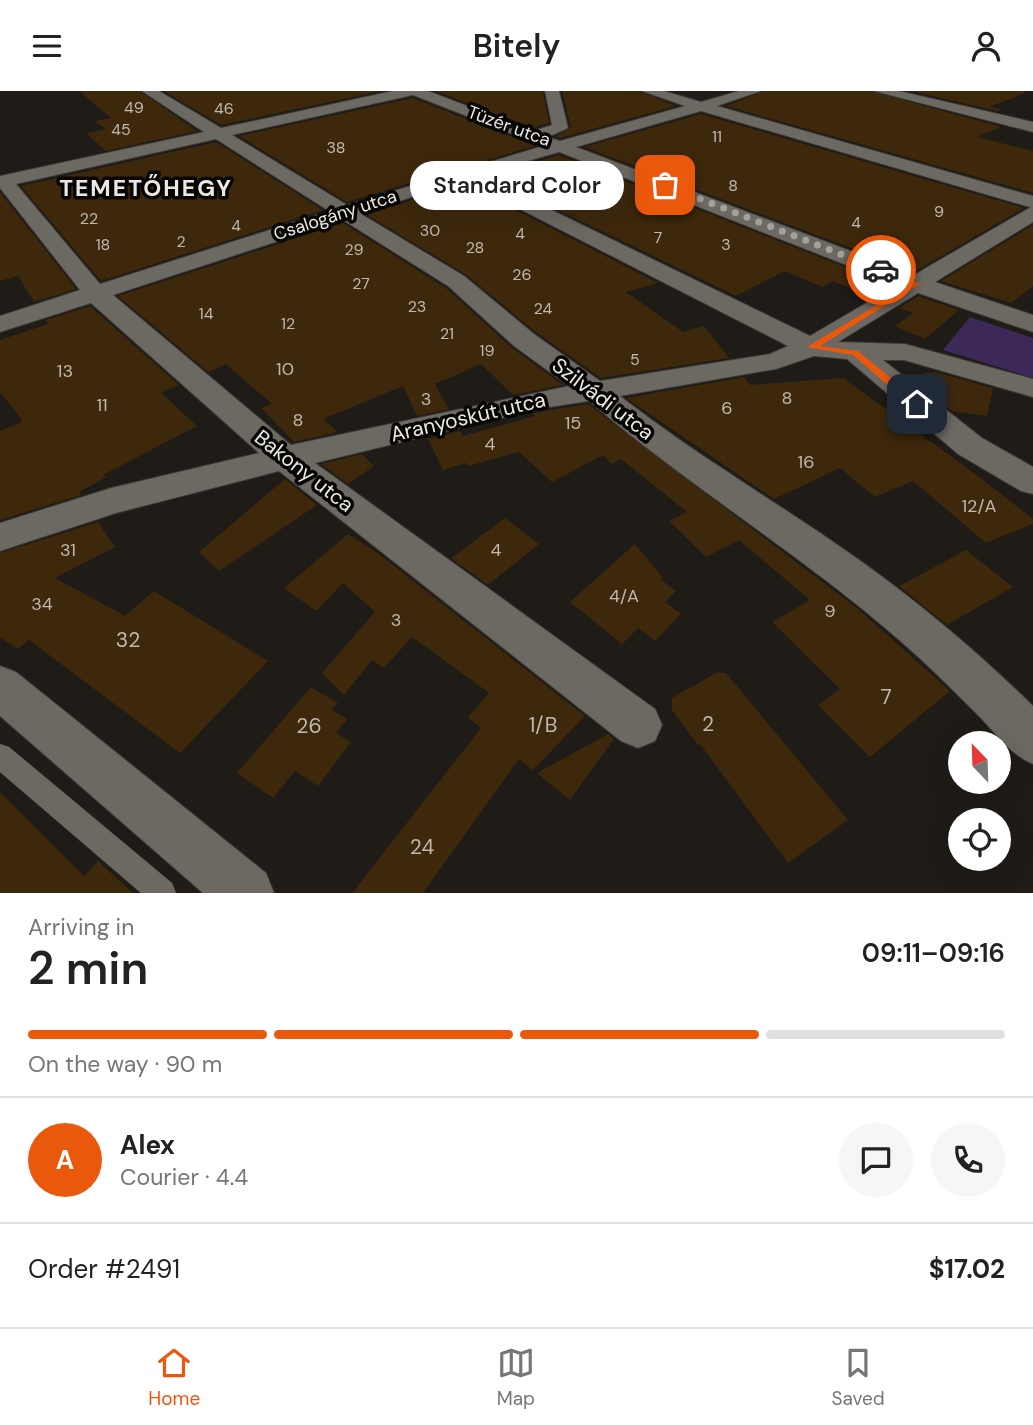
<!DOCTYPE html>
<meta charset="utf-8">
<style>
body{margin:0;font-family:"DM Sans",sans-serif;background:#f6f6f6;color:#222;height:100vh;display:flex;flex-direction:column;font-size:26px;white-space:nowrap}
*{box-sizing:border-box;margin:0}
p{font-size:23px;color:#767676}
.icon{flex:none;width:38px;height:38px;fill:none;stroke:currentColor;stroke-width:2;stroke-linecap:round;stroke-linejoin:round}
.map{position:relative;height:802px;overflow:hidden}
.drawer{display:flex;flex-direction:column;background:#fff;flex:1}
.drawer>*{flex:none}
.needle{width:46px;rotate:337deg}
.tools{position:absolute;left:948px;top:640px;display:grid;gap:14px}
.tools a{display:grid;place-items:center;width:63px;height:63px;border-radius:50%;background:#fff;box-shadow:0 7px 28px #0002;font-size:35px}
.pin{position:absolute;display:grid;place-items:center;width:60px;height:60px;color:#fff;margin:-30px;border-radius:14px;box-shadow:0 4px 10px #0006}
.courier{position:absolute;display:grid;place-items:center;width:70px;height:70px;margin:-35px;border:5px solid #ea580c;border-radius:50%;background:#fff;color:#222;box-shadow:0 2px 9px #0007}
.bubble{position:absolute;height:49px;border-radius:24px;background:#fff;box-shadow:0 7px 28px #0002;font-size:23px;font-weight:600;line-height:49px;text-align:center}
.head em{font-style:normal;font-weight:600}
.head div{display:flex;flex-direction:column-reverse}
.head{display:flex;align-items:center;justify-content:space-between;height:119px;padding:0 28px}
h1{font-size:46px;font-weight:600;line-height:52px}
.bar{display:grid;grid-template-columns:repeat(4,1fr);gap:10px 7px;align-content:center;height:84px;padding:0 28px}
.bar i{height:9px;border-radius:5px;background:#e0e0e0}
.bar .on{background:#ea580c}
.bar p{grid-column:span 4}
.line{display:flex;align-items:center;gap:18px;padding:0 28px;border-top:2px solid #e0e0e0}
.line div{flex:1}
.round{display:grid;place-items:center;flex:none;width:74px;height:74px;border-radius:37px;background:#f6f6f6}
header{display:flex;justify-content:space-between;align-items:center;height:91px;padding:0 28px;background:#fff;font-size:32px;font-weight:600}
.tabs{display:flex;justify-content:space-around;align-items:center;height:98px;border-top:2px solid #e0e0e0;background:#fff;font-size:19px;color:#767676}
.tabs a{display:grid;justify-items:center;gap:4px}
.tabs .on{color:#ea580c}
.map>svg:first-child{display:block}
.green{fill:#3c2957}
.building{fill:#3d280c}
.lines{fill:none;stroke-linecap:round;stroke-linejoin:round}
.lane-casing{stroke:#3b3835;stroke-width:1}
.street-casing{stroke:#3b3835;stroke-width:2}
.lane{fill:#6c6862;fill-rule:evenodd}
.street{fill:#6c6862;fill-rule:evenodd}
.route{fill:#ea580c}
.done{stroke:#a4a19d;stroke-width:7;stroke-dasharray:0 12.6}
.labels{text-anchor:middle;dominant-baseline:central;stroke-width:7;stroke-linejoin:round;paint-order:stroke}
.far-number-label{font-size:16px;fill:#c0b9af}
.far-street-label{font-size:18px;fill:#ebe9e5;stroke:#070605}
.number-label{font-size:18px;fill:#c0b9af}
.street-label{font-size:21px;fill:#ebe9e5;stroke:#070605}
.near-number-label{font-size:21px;fill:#c0b9af}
.far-district-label{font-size:23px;font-weight:bold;letter-spacing:2px;fill:#ebe9e5;stroke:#070605}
</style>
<header><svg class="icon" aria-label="menu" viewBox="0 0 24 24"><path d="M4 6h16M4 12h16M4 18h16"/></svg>Bitely<svg class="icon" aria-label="person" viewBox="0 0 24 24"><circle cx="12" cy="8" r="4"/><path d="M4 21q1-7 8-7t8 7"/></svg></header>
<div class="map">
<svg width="1033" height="802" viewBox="0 0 1033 802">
<rect width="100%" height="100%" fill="#1f1b16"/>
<!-- green -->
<path class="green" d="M 970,226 L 1033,247 L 1033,287 L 943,259 Z"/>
<!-- building -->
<path class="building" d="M 79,0 L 140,0 L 197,40 L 106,60 L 86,42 L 106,38 L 95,30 L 111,27 Z
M 164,0 L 381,0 L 221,34 Z
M 435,0 L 543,0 L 549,32 L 533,37 Z
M 562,0 L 639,0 L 676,15 L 560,47 L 555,46 L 571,36 Z
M 764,0 L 871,0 L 1001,36 L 977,46 L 1033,60 L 1033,102 L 726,15 Z
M 911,0 L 1024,0 L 1025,2 L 989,16 L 1001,18 L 997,20 Z
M 413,7 L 535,55 L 347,111 L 239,45 Z
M 701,23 L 1024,117 L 914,181 L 584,56 Z
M 216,51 L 323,119 L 101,190 L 21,95 Z
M 559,64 L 891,194 L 872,206 L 833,190 L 822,196 L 785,180 L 736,205 L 487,85 Z
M 463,92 L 658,192 L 626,201 L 683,241 L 704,235 L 729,267 L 601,287 L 536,241 L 465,183 L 367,124 Z
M 0,101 L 76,198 L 34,211 L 18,185 L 0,190 Z
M 343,132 L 446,197 L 512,257 L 563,294 L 513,304 L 481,273 L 435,293 L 449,318 L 417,325 L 403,295 L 323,328 L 338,341 L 294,351 L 261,317 L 272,313 L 226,273 L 208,281 L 118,205 Z
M 1033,134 L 1033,195 L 1011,212 L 941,190 Z
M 918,205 L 959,219 L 925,248 L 895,235 L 913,222 L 899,217 Z
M 90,215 L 179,294 L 161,302 L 197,335 L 103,384 L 106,386 L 79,401 L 81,404 L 0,429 L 0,340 L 23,330 L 0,301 L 0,249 L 48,233 L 46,229 Z
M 935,281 L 993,297 L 987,325 L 952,320 L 918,293 L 924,282 Z
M 744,286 L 750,294 L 843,287 L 974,382 L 1033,428 L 1033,433 L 986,452 L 913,390 L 875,406 L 840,377 L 774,408 L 626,307 Z
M 588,313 L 858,518 L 950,600 L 870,666 L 818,614 L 840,598 L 772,531 L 810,509 L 739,449 L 706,466 L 669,430 L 687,421 L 621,368 L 612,373 L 603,364 L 552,391 L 519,361 L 468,375 L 466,372 L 443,379 L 428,348 L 460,340 L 463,345 L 535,325 L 532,322 Z
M 362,363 L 374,375 L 348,393 L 321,373 Z
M 285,388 L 317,414 L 219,480 L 199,461 Z
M 505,427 L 539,453 L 488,494 L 451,467 Z
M 98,431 L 115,456 L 55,487 L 125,525 L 154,500 L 268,570 L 180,662 L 29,549 L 18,558 L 0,546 L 0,462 Z
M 348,443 L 379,463 L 585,625 L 533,679 L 519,668 L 423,802 L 352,802 L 481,637 L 468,626 L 489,602 L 412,546 L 384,577 L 372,569 L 344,604 L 322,582 L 375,521 L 343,492 L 316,520 L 284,497 Z
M 635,453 L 663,487 L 660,488 L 676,500 L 665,511 L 681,523 L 655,550 L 638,537 L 622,553 L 570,511 Z
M 966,459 L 1013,496 L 947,534 L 899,495 Z
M 716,582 L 726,582 L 848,729 L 788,772 L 700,653 L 698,654 L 672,619 L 672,607 Z
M 311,596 L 338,612 L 332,619 L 347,628 L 336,642 L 351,651 L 318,695 L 295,680 L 273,707 L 237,682 Z
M 608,643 L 614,648 L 570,709 L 537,682 Z
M 0,701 L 84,785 L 98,770 L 133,802 L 0,802 Z"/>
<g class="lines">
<defs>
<path id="lane" d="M 0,653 L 9,656 L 172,792 L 176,802 L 141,802 L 0,681 Z"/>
<path id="street" d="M 142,0 L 159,0 L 221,37 L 393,0 L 428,0 L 533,40 L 552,34 L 545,0 L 559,0 L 568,37 L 548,46 L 560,50 L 685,15 L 642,0 L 664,0 L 701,11 L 739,0 L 761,0 L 717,15 L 1033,105 L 1033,131 L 935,191 L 1033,224 L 1033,241 L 918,202 L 838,251 L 905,253 L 1033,288 L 1033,306 L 904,269 L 883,269 L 982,347 L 1033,376 L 1033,403 L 1021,400 L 958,363 L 847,268 L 814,265 L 776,278 L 620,305 C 697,365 782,414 862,471 C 922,514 980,563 1033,615 L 1033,673 C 1009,663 996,642 978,624 C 952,598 925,571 897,547 C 799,462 687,394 589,310 L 543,317 L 315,372 L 655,618 L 662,634 L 655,650 L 638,657 L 621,650 L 279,380 L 116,422 L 0,460 L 0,432 L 111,397 L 259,362 L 91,212 L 0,241 L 0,225 L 80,199 L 0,97 L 0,85 L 204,41 ZM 413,4 L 543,55 L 347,114 L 232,44 ZM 701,20 L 1026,115 L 1031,116 L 914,184 L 576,56 ZM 216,48 L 329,120 L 100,193 L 16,93 ZM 559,61 L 897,194 L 810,245 L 480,84 ZM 463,89 L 788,255 L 770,263 L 600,290 L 534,243 L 464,185 L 361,123 ZM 343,129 L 448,195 L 514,255 L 569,295 L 291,354 L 113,204 Z
M 874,0 L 899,0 L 1033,31 L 1033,41 Z
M 0,575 L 16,581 L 266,782 L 274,802 L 203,802 L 0,625 Z"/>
</defs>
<!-- lane casing -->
<use href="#lane" class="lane-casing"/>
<!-- street casing -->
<use href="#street" class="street-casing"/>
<!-- lane -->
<use href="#lane" class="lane"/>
<!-- street -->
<use href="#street" class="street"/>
</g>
<!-- route -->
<path class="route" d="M 878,178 L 920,193 L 820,255 L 858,260 L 920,311 L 920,316 L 913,316 L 853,264 L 807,256 L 910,194 L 878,181 Z"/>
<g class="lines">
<!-- done -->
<path class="done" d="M 665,94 L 881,179"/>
</g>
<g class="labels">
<!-- far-number labels -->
<g class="far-number-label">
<text x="134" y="16">49</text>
<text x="224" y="17">46</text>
<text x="121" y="38">45</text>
<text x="717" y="45">11</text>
<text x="336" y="56">38</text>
<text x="733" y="94">8</text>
<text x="939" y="120">9</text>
<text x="89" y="127">22</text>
<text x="856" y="131">4</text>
<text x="236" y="134">4</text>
<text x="430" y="139">30</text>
<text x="520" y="142">4</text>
<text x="658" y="146">7</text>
<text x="181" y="150">2</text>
<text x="103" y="153">18</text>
<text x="726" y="153">3</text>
<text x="475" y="156">28</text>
<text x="354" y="158">29</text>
<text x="522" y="183">26</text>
<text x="361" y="192">27</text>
<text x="417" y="215">23</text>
<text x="543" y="217">24</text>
<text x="206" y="222">14</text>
<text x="288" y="232">12</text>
<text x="447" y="242">21</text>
<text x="487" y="259">19</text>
<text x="635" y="268">5</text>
</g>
<!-- far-street labels -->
<g class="far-street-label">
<text transform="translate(509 35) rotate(20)">Tüzér utca</text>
<text transform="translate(335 124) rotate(-18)">Csalogány utca</text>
</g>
<!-- number labels -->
<g class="number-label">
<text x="285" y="278">10</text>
<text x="65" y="280">13</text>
<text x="787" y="307">8</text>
<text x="426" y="308">3</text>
<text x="102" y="314">11</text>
<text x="727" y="317">6</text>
<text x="298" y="329">8</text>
<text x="573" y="332">15</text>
<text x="490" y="353">4</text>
<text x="806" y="371">16</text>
<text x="979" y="415">12/A</text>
<text x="68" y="459">31</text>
<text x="496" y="459">4</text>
<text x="624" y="505">4/A</text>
<text x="42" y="513">34</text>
<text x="830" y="520">9</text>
<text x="396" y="529">3</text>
</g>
<!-- street labels -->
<g class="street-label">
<text transform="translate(603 308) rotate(37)">Szilvádi utca</text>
<text transform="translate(468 326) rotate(-13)">Aranyoskút utca</text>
<text transform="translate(304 380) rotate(38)">Bakony utca</text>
</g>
<!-- near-number labels -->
<g class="near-number-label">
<text x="128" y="549">32</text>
<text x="886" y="606">7</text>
<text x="708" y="633">2</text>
<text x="543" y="634">1/B</text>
<text x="309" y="635">26</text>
<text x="422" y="756">24</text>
</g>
<!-- far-district labels -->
<g class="far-district-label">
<text x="146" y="97">TEMETŐHEGY</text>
</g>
</g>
</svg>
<div class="tools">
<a><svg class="needle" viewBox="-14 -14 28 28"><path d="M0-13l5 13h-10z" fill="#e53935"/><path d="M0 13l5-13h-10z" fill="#767676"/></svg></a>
<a><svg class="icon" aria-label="locate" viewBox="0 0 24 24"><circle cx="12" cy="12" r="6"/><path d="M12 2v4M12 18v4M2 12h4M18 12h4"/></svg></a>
</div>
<div class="pin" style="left:665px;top:94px;background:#ea580c"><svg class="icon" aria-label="bag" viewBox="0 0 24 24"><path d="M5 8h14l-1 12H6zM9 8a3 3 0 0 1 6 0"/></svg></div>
<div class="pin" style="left:917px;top:313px;background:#1f2937"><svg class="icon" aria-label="home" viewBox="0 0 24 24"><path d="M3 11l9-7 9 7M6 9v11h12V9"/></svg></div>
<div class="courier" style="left:881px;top:179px"><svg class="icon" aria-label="car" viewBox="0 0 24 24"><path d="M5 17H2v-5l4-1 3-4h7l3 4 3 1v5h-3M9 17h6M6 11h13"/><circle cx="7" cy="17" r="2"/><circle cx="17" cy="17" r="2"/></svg></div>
<div class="bubble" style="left:410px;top:70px;width:214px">Standard Color</div>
</div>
<section class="drawer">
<div class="head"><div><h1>2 min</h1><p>Arriving in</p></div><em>09:11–09:16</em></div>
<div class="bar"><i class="on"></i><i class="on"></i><i class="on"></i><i></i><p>On the way · 90 m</p></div>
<div class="line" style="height:126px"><b class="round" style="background:#ea580c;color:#fff">A</b><div><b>Alex</b><p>Courier · 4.4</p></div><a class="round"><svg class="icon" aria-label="chat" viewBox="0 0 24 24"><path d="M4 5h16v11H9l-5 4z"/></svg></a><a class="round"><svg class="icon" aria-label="phone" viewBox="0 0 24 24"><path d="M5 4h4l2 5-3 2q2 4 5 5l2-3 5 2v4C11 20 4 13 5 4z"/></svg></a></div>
<div class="line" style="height:91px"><div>Order #2491</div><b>$17.02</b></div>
</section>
<nav class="tabs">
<a class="on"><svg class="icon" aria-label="home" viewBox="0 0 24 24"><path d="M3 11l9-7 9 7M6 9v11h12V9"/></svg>Home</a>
<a><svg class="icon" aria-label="map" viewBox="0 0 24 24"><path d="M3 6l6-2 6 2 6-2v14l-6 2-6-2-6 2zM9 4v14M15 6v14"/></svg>Map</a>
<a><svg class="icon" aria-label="saved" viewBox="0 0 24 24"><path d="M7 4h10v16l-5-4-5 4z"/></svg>Saved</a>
</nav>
